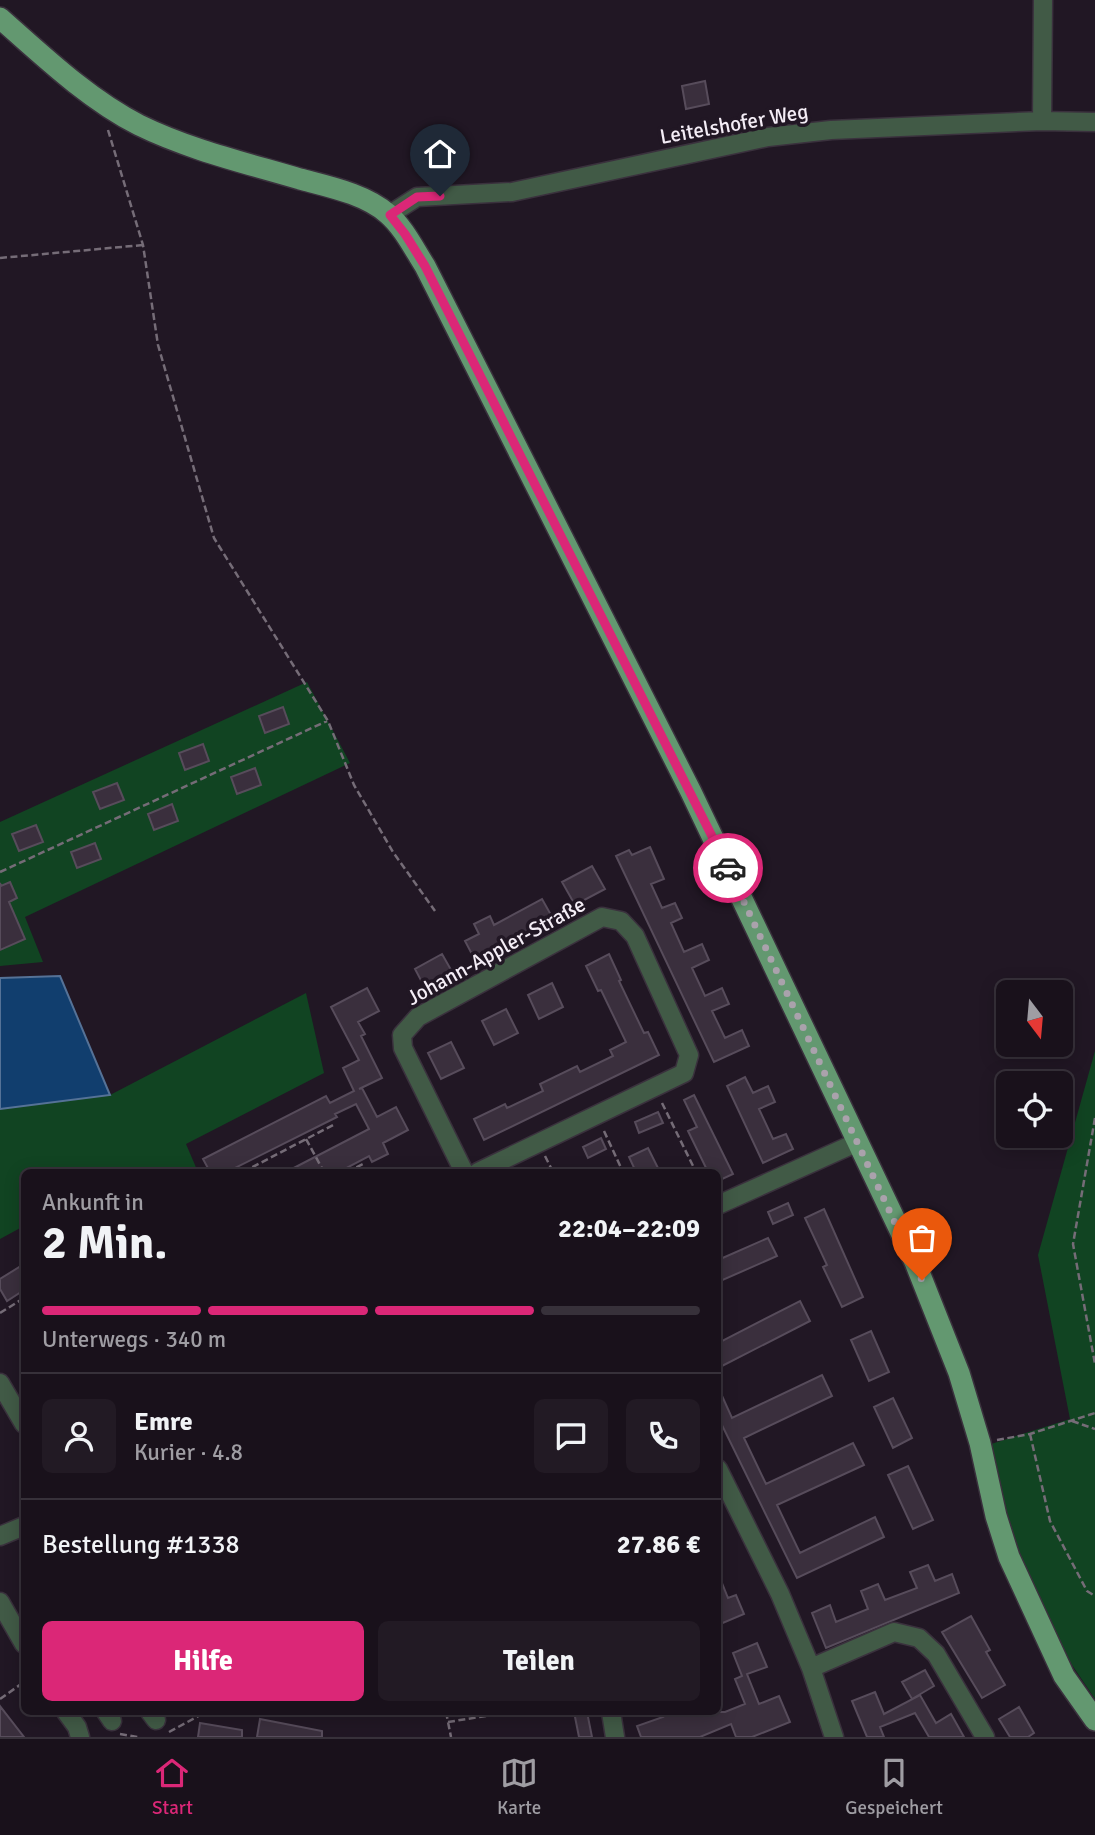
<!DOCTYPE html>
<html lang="de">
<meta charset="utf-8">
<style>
body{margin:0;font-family:Signika,sans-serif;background:#221a24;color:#f1f3f6;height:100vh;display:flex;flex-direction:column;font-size:26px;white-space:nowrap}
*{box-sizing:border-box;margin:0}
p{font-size:23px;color:#9f9da3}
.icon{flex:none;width:38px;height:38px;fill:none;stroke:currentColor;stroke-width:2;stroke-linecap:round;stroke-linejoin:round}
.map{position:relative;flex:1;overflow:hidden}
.side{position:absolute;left:21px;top:1169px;width:700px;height:546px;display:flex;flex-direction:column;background:#19111b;border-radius:10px;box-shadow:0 4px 18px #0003,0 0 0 2px #37313a}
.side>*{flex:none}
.needle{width:46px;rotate:164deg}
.controls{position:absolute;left:996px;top:980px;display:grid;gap:14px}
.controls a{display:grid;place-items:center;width:77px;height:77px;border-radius:10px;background:#19111b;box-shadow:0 4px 18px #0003,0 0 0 2px #37313a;font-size:35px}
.pin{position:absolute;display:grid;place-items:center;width:60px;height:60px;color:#fff;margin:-72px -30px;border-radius:50% 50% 50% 0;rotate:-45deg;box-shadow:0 0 7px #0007}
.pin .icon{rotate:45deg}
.courier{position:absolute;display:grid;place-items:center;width:70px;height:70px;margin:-35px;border:5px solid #db2777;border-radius:50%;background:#fff;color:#222;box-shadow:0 2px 9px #0007}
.overview em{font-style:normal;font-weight:700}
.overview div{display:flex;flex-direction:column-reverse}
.overview{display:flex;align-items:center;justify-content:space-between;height:119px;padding:0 21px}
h1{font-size:46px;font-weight:700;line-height:52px}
.bar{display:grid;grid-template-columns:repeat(4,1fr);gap:10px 7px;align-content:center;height:84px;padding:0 21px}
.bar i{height:9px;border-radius:5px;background:#37313a}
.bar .current{background:#db2777}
.bar p{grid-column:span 4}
.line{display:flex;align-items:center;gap:18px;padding:0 21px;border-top:2px solid #37313a}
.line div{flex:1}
.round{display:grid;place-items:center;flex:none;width:74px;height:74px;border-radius:10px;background:#221a24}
.action{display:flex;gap:14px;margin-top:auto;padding:14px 21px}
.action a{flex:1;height:80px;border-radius:10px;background:#db2777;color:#fff;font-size:28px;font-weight:700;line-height:80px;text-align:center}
.action a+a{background:#221a24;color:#f1f3f6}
.tabs{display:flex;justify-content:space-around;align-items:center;height:98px;border-top:2px solid #37313a;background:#19111b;font-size:19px;color:#9f9da3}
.tabs a{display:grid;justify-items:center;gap:4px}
.tabs .current{color:#db2777}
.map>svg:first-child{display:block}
.green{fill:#142}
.water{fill:#113e6e;stroke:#557297;stroke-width:2}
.building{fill:#3a2f3d;stroke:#574c5b;stroke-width:2}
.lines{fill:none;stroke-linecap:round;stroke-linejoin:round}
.minor-casing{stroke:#3a313d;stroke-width:21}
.major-casing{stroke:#3a313d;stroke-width:24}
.path{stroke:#756c77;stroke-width:2.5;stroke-dasharray:7 3.5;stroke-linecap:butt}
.minor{stroke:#415a46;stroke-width:18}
.major{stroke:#639870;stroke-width:21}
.done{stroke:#aaa2ac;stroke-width:7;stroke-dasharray:0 12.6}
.route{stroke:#db2777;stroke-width:9}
.labels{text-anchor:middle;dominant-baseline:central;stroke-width:7;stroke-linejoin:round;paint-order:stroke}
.street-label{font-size:21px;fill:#f4edf6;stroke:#211724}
</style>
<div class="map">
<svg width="1095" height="1737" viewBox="0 0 1095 1737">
<rect width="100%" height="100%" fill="#211724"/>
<!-- green -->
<path class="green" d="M 307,682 L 350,763 L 25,917 L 43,962 L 0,966 L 0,822 Z
M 306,993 L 324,1073 L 186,1144 L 198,1172 L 24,1172 L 24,1226 L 0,1239 L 0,1109 L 110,1095 Z
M 1095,1051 L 1095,1699 L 1070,1662 L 1018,1559 L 988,1445 L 1070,1419 L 1038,1255 Z"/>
<!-- water -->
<path class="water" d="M 60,976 L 110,1095 L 0,1109 L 0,978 Z"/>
<!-- building -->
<path class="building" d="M 705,81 L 709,104 L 686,109 L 682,86 Z
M 283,707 L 289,724 L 265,733 L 259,716 Z
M 203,744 L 209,761 L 185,770 L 179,753 Z
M 255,768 L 261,785 L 237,794 L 231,777 Z
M 117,783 L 124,800 L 100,809 L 93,792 Z
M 172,804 L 178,821 L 154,830 L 148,814 Z
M 36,825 L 43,842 L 19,851 L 12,834 Z
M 95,843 L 101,859 L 77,868 L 71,852 Z
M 650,847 L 664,879 L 651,884 L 662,908 L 675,903 L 682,918 L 671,923 L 684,952 L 702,944 L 709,960 L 692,968 L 705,996 L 722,988 L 729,1004 L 712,1011 L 725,1038 L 742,1030 L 749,1046 L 714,1062 L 616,856 L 629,850 L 632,855 Z
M 592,866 L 605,889 L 575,905 L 562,882 Z
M 10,882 L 17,898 L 9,902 L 25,939 L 0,950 L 0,883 L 1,886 Z
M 542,899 L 555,922 L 525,938 L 523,935 L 475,960 L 465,941 L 479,934 L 474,924 L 490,916 L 494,925 Z
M 442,954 L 454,975 L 426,990 L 415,969 Z
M 609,954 L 621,980 L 619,981 L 644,1033 L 648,1032 L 659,1055 L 484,1140 L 474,1119 L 505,1104 L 507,1108 L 543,1091 L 540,1084 L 577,1066 L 580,1072 L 613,1056 L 610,1050 L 626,1042 L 601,990 L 598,991 L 586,966 Z
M 552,983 L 563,1007 L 539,1019 L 528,995 Z
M 367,988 L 379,1011 L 358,1022 L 365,1034 L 361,1036 L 382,1078 L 359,1089 L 362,1088 L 377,1117 L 396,1107 L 408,1130 L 383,1143 L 388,1154 L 372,1162 L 369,1156 L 339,1172 L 286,1172 L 369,1129 L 356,1104 L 335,1114 L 337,1117 L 227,1172 L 210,1172 L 203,1159 L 326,1096 L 330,1103 L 354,1091 L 343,1068 L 359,1060 L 331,1007 Z
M 506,1009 L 518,1033 L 494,1045 L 482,1021 Z
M 451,1042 L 464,1068 L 441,1079 L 428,1053 Z
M 745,1077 L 753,1093 L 768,1086 L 775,1102 L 759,1109 L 773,1139 L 786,1134 L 793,1149 L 763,1163 L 727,1086 Z
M 694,1095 L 733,1174 L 718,1181 L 718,1172 L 708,1172 L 688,1131 L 697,1127 L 684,1100 Z
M 658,1112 L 663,1123 L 639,1133 L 635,1122 Z
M 601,1138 L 606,1149 L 588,1158 L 583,1147 Z
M 648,1148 L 660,1172 L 636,1172 L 629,1157 Z
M 788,1203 L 793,1215 L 773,1224 L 768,1212 Z
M 824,1209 L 863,1297 L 842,1307 L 823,1267 L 827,1265 L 805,1218 Z
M 768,1238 L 777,1256 L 718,1282 L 718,1260 Z
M 24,1264 L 24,1290 L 7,1301 L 0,1289 L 0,1279 Z
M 800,1301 L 810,1321 L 718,1368 L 718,1343 Z
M 871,1331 L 889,1372 L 869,1381 L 851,1340 Z
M 822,1375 L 832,1396 L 744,1438 L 766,1484 L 853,1443 L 864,1465 L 777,1505 L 800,1553 L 875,1517 L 884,1537 L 797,1578 L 718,1417 L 718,1387 L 732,1418 Z
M 893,1398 L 912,1438 L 893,1448 L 874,1407 Z
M 908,1466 L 933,1520 L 913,1529 L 888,1475 Z
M 928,1565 L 935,1581 L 952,1574 L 959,1593 L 826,1648 L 812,1613 L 830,1605 L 836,1622 L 868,1609 L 861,1591 L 878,1584 L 885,1600 L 917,1588 L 910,1572 Z
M 718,1573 L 728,1598 L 736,1595 L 744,1614 L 718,1625 Z
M 971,1616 L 990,1650 L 986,1652 L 1005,1685 L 982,1698 L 942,1632 Z
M 757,1643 L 767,1667 L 747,1674 L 759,1704 L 779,1696 L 790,1722 L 752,1737 L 736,1737 L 731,1724 L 700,1737 L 641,1737 L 637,1726 L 663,1717 L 660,1712 L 725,1712 L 745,1704 L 735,1679 L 742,1676 L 733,1653 Z
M 925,1670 L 934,1686 L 912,1699 L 902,1682 Z
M 875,1692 L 884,1714 L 920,1695 L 936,1723 L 951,1714 L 964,1737 L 929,1737 L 915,1713 L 880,1727 L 884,1737 L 867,1737 L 852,1701 Z
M 0,1706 L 24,1737 L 0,1737 Z
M 1019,1707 L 1034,1733 L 1028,1737 L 1010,1737 L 999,1719 Z
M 574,1712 L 587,1712 L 592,1737 L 579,1737 Z
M 260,1719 L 322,1731 L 322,1737 L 257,1737 Z
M 200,1723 L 242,1730 L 242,1737 L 198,1737 Z"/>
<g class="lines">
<defs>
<path id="minor" d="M 1042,121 L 1043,0
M 389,215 L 417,197 L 512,192 L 768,137 L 831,130 L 1042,121 L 1095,122
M 464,1172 L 403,1048 L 402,1035 L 418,1017 L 602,917 L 621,921 L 635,936 L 689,1055 L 684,1073 L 478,1172
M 718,1205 L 858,1142
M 0,1383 L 24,1424
M 718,1469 L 780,1594 L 811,1668 L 834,1737
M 0,1536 L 24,1526
M 0,1602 L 24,1644
M 811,1668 L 894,1632 L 919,1638 L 936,1654 L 985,1737
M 66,1712 L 77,1727 L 80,1737
M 106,1712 L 112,1721
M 150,1712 L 156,1720
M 611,1712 L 615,1737"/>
<path id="major" d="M 0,18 C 43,56 88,99 139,125 C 190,150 246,163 300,179 C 330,187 365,194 388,214 C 404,228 414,249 425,266 L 691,792 L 915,1262 L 959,1373 L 980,1443 L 996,1516 L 1009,1557 L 1064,1676 L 1095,1720"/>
</defs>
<!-- minor casing -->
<use href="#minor" class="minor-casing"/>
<!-- major casing -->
<use href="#major" class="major-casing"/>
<!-- path -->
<path class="path" d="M 108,130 L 143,245 L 158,345 L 214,538 L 328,721 L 354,785 L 393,852 L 435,911
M 0,258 L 143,245
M 0,872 L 327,721
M 662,1103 L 696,1172
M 1095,1118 L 1073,1244 L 1095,1364
M 604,1131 L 623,1172
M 306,1139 L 324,1172
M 545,1156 L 553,1172
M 243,1172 L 335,1124
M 347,1172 L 363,1164
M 0,1313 L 24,1298
M 23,1364 L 24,1363
M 1072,1421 L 1095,1429
M 1030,1434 L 1050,1521 L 1087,1591 L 1095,1596
M 997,1440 L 1030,1434 L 1095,1413
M 0,1699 L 24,1682
M 446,1712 L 451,1737
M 448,1722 L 511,1712
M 169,1732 L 206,1712
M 120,1734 L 138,1737"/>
<!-- minor -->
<use href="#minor" class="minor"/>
<!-- major -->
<use href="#major" class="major"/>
</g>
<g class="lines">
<!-- done -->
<path class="done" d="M 728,868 L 922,1280"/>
<!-- route -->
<path class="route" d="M 440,196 L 417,197 L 390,215 L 405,234 L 425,266 L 728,868"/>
</g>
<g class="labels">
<!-- street labels -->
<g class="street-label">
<text transform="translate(734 124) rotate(-10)">Leitelshofer Weg</text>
<text transform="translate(496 951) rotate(-29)">Johann-Appler-Straße</text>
</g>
</g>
</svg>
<div class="controls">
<a><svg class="needle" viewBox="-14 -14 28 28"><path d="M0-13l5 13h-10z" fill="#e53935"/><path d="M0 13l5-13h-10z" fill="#9f9da3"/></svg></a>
<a><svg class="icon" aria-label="locate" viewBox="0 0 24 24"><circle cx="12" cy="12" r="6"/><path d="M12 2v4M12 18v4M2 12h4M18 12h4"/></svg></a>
</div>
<div class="pin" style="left:922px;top:1280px;background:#ea580c"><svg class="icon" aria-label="bag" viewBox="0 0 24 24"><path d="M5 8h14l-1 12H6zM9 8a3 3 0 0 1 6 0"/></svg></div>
<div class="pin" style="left:440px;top:196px;background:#1f2937"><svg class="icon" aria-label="home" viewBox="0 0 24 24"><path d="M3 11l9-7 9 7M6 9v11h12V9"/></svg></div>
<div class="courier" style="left:728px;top:868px"><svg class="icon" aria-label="car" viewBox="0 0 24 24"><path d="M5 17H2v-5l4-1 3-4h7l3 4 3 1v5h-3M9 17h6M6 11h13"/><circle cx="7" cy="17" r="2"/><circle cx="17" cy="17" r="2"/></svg></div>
<section class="side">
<div class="overview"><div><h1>2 Min.</h1><p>Ankunft in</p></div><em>22:04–22:09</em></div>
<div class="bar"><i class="current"></i><i class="current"></i><i class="current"></i><i></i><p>Unterwegs · 340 m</p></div>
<div class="line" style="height:126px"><a class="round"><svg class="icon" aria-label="person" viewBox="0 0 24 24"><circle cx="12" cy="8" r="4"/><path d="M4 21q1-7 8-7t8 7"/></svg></a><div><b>Emre</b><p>Kurier · 4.8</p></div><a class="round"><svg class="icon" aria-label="chat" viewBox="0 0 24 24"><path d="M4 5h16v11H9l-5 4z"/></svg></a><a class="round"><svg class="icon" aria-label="phone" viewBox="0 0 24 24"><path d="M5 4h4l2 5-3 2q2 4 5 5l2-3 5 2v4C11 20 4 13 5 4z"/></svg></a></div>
<div class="line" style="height:91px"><div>Bestellung #1338</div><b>27.86 €</b></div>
<div class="action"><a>Hilfe</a><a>Teilen</a></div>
</section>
</div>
<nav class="tabs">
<a class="current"><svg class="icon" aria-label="home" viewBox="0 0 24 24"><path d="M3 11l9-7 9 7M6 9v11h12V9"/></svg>Start</a>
<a><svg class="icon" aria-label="map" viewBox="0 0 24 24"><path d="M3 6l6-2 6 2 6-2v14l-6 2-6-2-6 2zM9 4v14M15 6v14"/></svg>Karte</a>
<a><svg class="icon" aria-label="saved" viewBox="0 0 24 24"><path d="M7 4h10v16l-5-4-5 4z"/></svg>Gespeichert</a>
</nav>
